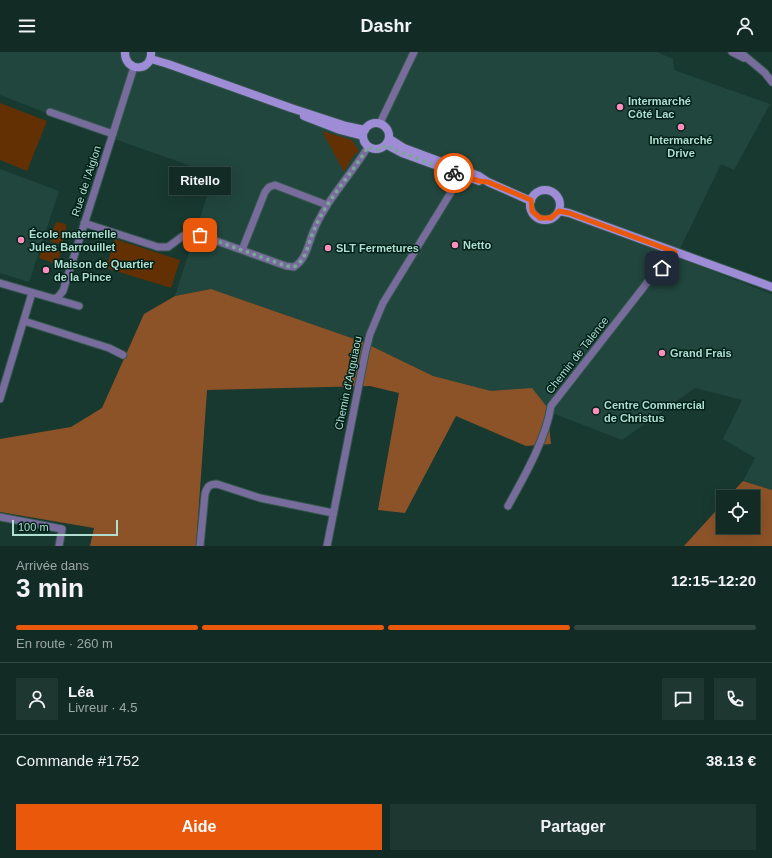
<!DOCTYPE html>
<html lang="fr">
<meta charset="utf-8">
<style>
body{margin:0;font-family:Helvetica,sans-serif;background:#1f3731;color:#f1f3f6;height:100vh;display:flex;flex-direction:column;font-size:15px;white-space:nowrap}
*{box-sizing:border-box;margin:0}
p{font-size:13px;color:#9ca7a6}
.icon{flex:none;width:22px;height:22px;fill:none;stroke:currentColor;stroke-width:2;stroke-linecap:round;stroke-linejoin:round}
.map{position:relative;height:494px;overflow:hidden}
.panel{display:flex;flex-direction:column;background:#122b24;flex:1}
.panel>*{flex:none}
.tools{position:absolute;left:716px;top:438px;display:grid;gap:8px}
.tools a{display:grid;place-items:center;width:44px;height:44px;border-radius:0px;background:#122b24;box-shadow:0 4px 16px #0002,0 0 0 1px #314741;font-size:20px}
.scale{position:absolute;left:12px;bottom:10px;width:106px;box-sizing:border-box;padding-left:4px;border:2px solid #b0dfd1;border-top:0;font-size:11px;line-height:14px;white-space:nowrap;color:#b0dfd1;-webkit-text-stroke:3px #002018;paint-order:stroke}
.pin{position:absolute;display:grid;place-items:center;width:34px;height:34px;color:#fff;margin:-17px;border-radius:8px;box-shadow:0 2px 6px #0006}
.courier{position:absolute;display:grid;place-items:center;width:40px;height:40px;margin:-20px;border:3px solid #ea580c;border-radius:50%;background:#fff;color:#222;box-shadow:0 1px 5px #0007}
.bubble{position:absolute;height:28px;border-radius:0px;background:#122b24;box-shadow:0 4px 16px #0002,0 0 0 1px #314741;font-size:13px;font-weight:700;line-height:28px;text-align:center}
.head em{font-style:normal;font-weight:700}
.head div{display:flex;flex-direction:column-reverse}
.head{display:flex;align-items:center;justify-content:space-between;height:68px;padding:0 16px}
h1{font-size:26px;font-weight:700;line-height:30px}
.bar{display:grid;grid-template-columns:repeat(4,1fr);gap:6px 4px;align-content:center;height:48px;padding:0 16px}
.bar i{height:5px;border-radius:3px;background:#314741}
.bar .active{background:#ea580c}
.bar p{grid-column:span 4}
.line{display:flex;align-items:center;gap:10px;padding:0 16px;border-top:1px solid #314741}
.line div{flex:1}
.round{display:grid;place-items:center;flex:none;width:42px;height:42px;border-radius:0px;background:#1f3731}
.button{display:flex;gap:8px;margin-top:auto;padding:8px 16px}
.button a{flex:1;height:46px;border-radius:0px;background:#ea580c;color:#fff;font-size:16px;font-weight:700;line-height:46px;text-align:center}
.button a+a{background:#1f3731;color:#f1f3f6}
header{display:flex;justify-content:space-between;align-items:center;height:52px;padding:0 16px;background:#122b24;font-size:18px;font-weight:700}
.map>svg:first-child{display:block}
.built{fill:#21463d}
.green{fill:#623003}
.forest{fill:#8d5328}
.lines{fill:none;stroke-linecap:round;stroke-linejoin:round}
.minor-casing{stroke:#33574d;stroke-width:9}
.secondary-casing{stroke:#33574d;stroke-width:10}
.minor{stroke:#776c9b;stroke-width:7}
.secondary{stroke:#9f8cd7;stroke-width:8}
.done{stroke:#7ba599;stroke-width:4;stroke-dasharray:0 7.2}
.route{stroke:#ea580c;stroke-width:5}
.poi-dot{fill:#fe8ebd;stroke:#002018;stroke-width:1.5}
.labels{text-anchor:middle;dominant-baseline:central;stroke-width:3;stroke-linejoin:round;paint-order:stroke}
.poi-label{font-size:11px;font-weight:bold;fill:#b0dfd1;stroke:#002018;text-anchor:start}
.street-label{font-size:11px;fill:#b0dfd1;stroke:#002018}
</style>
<header><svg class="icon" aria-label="menu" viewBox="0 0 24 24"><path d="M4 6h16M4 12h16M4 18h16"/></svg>Dashr<svg class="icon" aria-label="person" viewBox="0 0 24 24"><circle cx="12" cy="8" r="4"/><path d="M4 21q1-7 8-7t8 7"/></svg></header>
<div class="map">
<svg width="772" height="494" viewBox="0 0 772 494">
<rect width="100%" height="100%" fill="#183930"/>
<!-- built -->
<path class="built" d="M 0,0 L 657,0 L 673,7 L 674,18 L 770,52 L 734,118 L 721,112 L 676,205 L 772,242 L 772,438 L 743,429 L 755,406 L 723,387 L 742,348 L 695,336 L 622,388 L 547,359 L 433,324 L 363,290 L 211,237 L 175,244 L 214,122 L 106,84 L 0,43 Z
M 0,117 L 59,139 L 29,230 L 0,221 Z"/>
<!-- green -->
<path class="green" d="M 0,51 L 47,69 L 27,119 L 0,108 Z
M 322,79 L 352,88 L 359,99 L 354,103 L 344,120 Z
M 57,170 L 66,172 C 67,178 64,189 60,192 L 51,190 L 50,187 L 55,172 Z
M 115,187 L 180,208 L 171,236 L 106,216 Z
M 43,194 L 61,200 L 57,212 L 39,206 Z"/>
<!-- forest -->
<path class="forest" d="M 211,237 L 363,290 L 433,324 L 491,339 L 532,336 L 547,355 L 551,392 L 526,394 L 456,364 L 405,461 L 378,458 L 399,341 L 370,334 L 207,338 L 196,494 L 90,494 L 94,476 L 0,460 L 0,387 L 71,375 L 102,356 L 144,262 L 175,244 Z
M 743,429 L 772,438 L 772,494 L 684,494 L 723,451 L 723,475 L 753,475 L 753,445 L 728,445 Z"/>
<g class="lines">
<defs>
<path id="minor" d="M 732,0 L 744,6
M 740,0 L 765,21 L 772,30
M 50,60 L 113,82
M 380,71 L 414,0
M 84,171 L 158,195 L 168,195 L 183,184 L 190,181 L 200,183 L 286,214 L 294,215 C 307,207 308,191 314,178 C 327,147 351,123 368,95
M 242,198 L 265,140 L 269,135 L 275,133 L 327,153
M 0,231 L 79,254
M 55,246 L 58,245 L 63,239 L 134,15
M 24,269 L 109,296 L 123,303
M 0,347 L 32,241
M 508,454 C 524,425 546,387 551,354 L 650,227 L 668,211 L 675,200
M 0,465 L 62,477 L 59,494
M 200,494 L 205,442 C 207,435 209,432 217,432 L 260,446 L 333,461
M 327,494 L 365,302 L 370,282 L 383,251 L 461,124"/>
<path id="secondary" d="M 125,0 C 124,20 152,21 151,0
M 151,7 L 168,12 L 291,56 L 346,74 L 365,78
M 304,64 L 340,78 L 363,84
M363 84a13 13 0 1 1 26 0a13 13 0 1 1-26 0Z
M 390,87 L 404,96 L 479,124 L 488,130 L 531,149
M 387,93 L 402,101 L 479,129
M530 153a15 15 0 1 1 30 0a15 15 0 1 1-30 0Z
M 559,159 L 569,161 L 772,235"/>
</defs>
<!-- minor casing -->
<use href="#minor" class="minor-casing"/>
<!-- secondary casing -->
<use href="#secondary" class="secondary-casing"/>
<!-- minor -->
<use href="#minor" class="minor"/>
<!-- secondary -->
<use href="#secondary" class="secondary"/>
</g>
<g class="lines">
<!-- done -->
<path class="done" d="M 200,183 L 286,214 L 294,215 C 307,207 308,191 314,178 C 327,147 351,123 368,95 C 375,99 381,98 387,93 L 393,97 L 454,121"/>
<!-- route -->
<path class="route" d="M 454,121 L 479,129 L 488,130 L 531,148 L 532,159 L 540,166 L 551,166 L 559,159 L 569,161 L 675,200 L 668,211 L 662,216"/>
</g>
<!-- markers -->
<g class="poi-dot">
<circle cx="620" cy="55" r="4"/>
<circle cx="681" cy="75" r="4"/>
<circle cx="21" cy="188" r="4"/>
<circle cx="455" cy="193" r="4"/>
<circle cx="328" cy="196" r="4"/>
<circle cx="46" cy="218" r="4"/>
<circle cx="662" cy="301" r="4"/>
<circle cx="596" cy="359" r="4"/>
</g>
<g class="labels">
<!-- poi labels -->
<g class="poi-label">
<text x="628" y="49">Intermarché<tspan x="628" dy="13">Côté Lac</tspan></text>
<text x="681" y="88" text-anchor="middle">Intermarché<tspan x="681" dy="13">Drive</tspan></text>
<text x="29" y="182">École maternelle<tspan x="29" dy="13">Jules Barrouillet</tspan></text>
<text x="463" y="193">Netto</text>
<text x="336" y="196">SLT Fermetures</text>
<text x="54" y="212">Maison de Quartier<tspan x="54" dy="13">de la Pince</tspan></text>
<text x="670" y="301">Grand Frais</text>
<text x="604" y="353">Centre Commercial<tspan x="604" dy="13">de Christus</tspan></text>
</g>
<!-- street labels -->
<g class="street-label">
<text transform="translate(86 129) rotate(-72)">Rue de l'Aiglon</text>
<text transform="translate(577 303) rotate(-52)">Chemin de Talence</text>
<text transform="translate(348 331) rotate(-78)">Chemin d'Anguiaou</text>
</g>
</g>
</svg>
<div class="tools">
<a><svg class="icon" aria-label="locate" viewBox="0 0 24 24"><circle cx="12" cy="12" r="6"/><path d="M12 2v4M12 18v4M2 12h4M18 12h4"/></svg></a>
</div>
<div class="scale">100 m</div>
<div class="pin" style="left:200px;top:183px;background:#ea580c"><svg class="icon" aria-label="bag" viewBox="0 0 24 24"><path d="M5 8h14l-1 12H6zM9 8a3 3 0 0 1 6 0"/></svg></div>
<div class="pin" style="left:662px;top:216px;background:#1f2937"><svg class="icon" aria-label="home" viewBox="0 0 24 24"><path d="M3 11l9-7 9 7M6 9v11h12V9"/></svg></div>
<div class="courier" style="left:454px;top:121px"><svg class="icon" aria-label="bike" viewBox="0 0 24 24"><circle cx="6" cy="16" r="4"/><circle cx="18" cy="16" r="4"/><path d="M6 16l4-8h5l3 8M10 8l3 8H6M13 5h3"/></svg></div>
<div class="bubble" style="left:169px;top:115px;width:62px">Ritello</div>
</div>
<section class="panel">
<div class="head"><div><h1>3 min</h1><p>Arrivée dans</p></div><em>12:15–12:20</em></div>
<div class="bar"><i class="active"></i><i class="active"></i><i class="active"></i><i></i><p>En route · 260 m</p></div>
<div class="line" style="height:72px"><a class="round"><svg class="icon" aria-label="person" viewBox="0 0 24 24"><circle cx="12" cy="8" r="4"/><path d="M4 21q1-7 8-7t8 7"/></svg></a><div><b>Léa</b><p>Livreur · 4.5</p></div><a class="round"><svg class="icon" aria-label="chat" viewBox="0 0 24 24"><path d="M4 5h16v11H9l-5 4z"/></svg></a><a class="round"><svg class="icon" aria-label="phone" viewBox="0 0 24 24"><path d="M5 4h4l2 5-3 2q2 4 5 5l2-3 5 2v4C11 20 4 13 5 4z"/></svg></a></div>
<div class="line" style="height:52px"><div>Commande #1752</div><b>38.13 €</b></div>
<div class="button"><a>Aide</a><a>Partager</a></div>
</section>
